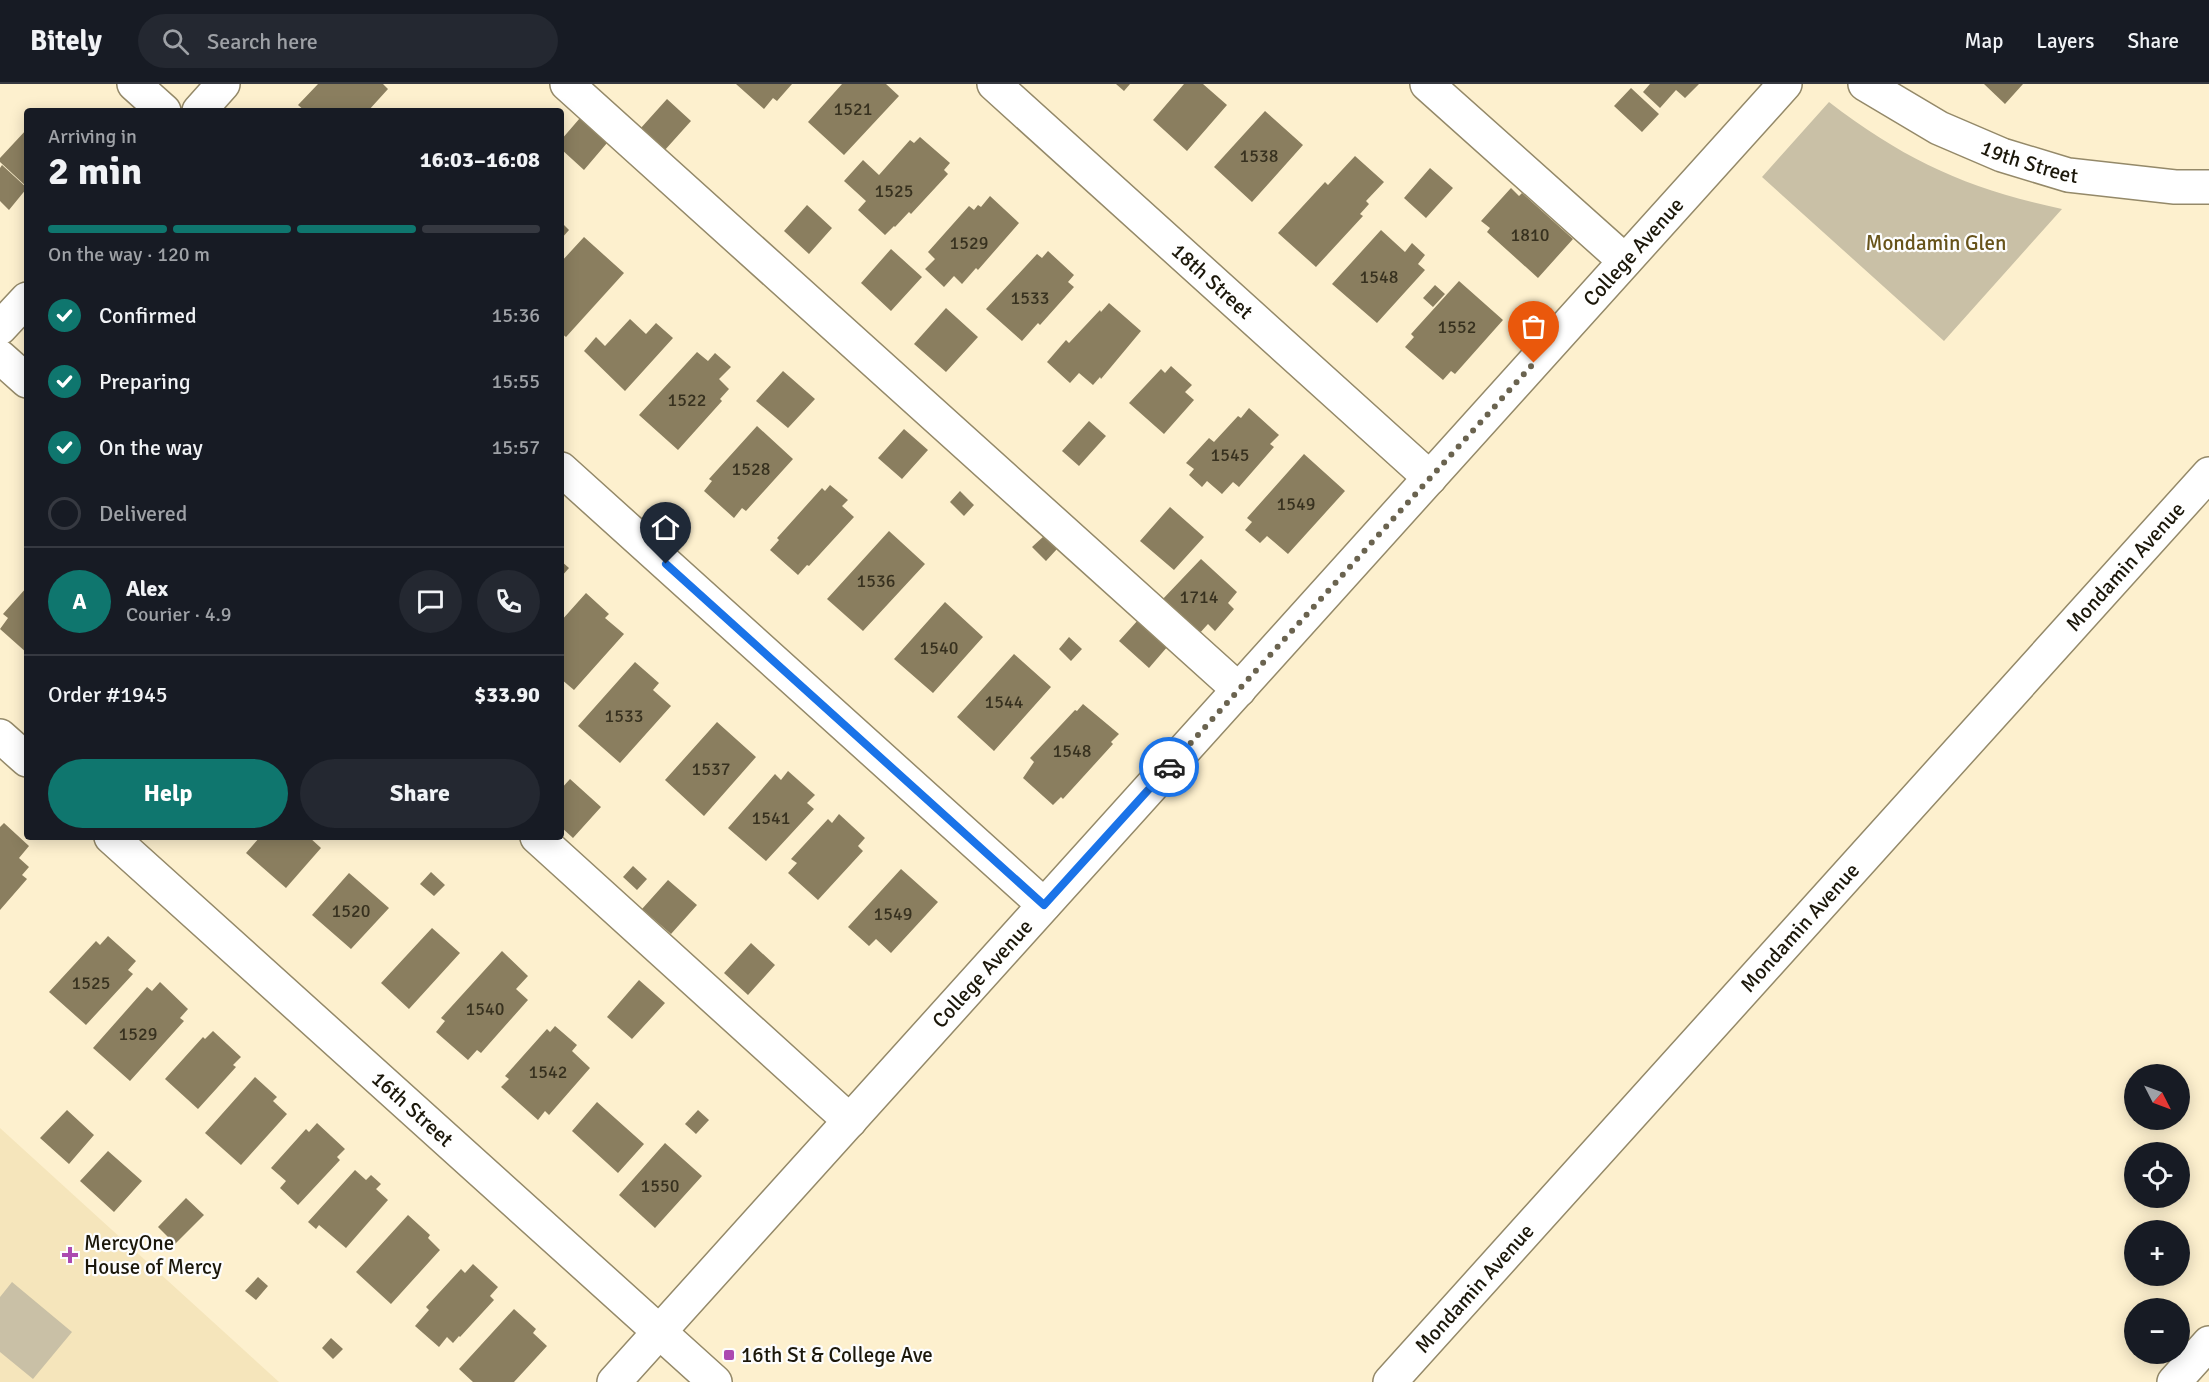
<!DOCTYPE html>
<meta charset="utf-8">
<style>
body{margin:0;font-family:Signika,sans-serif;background:#242831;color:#f1f3f6;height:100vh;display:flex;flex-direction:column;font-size:22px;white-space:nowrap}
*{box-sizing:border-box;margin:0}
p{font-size:20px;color:#9ea1a6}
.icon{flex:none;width:33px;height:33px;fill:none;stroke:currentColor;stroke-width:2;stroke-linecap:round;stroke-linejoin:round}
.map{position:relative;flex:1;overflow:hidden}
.sheet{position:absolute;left:24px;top:24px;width:540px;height:732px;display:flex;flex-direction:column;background:#171b24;border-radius:6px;box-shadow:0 3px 15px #0003}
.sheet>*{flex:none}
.needle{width:39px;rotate:132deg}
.fabs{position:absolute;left:2124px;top:980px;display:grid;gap:12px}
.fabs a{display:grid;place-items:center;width:66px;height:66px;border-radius:50%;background:#171b24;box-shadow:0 3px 15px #0003;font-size:30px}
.pin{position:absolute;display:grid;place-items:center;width:51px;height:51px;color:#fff;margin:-62px -26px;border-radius:50% 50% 50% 0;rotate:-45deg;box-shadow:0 0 6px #0007}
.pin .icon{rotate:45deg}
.courier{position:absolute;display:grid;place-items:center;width:60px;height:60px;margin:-30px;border:4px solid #1a73e8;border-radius:50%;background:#fff;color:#222;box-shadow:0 2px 8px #0007}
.summary em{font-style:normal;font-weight:700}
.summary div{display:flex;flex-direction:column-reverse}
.summary{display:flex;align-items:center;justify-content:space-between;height:102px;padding:0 24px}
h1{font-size:39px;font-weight:700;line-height:45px}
.bar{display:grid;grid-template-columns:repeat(4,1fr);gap:9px 6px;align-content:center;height:72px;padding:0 24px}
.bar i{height:8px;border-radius:4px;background:#363941}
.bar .active{background:#0f766e}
.bar p{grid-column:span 4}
.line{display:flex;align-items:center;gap:15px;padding:0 24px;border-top:2px solid #363941}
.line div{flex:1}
.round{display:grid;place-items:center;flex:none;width:63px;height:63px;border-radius:32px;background:#242831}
ol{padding:0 24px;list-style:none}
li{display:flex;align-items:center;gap:18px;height:66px}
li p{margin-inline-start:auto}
li .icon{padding:6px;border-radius:50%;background:#0f766e;color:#fff;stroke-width:4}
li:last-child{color:#9ea1a6}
li i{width:33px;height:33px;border:3px solid #363941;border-radius:50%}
.action{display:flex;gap:12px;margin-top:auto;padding:12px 24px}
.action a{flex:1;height:69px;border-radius:36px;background:#0f766e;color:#fff;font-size:24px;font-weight:700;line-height:69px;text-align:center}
.action a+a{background:#242831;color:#f1f3f6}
header{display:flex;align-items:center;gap:36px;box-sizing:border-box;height:84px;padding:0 30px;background:#171b24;border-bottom:2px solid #363941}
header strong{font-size:28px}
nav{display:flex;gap:33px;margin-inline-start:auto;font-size:21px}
.search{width:420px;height:54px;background:#242831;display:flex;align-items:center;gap:15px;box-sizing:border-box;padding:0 21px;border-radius:33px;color:#9ea1a6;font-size:22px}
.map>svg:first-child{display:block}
.built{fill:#f5e5bb}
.green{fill:#c9c0a6}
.building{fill:#8a7e5f}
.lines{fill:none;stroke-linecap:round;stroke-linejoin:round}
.minor-casing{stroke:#948969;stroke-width:36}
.major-casing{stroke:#948969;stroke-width:36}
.minor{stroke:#fff;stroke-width:33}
.major{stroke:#fff;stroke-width:33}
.done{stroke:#6a634f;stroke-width:6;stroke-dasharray:0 10.8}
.route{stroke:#1a73e8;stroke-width:8}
.poi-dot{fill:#ac49b0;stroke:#fdfdfd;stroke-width:2}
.labels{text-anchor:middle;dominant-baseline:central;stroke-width:4.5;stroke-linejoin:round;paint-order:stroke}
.number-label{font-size:18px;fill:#37311f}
.street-label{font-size:21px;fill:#1b170a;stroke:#fdfdfd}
.park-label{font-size:21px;fill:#67531a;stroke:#fdfdfd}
.poi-label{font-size:21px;fill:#1b170a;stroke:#fdfdfd;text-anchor:start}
</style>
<header>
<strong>Bitely</strong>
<div class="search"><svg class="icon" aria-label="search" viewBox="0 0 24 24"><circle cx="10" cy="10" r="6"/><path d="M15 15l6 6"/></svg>Search here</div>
<nav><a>Map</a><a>Layers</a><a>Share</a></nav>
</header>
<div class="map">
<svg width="2209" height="1298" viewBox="0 0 2209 1298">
<rect width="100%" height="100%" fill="#fdf0ce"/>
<!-- built -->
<path class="built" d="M 0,1044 L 279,1298 L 0,1298 Z"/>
<!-- green -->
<path class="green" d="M 1829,18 C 1906,77 1968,105 2062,125 L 1944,257 L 1762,93 Z
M 12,1198 L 72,1248 L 33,1295 L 0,1268 L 0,1213 Z"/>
<!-- building -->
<path class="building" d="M 318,0 L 383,0 L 388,5 L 368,27 L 305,27 L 298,21 Z
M 736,0 L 792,0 L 777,17 L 773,14 L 764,25 Z
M 842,0 L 886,0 L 899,12 L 844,71 L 808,38 Z
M 1116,0 L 1130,0 L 1124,7 Z
M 1184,0 L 1203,0 L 1227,21 L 1187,67 L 1153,36 Z
M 1650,0 L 1699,0 L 1685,14 L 1676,6 L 1660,24 L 1643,8 Z
M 1984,0 L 2023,0 L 2005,20 Z
M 1631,4 L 1659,30 L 1642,48 L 1614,22 Z
M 667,15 L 691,37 L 664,67 L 640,45 Z
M 1265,27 L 1303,61 L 1252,118 L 1214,83 Z
M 580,34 L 607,59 L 584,86 L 561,65 L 561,56 Z
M 27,45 L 27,103 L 0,78 L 0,74 Z
M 920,53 L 950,79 L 944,86 L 948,90 L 911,130 L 909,128 L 895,143 L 894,142 L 885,151 L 858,126 L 866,117 L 844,97 L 863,76 L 879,91 L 910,56 L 914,59 Z
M 1355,72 L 1384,98 L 1366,117 L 1369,120 L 1360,130 L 1363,132 L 1316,183 L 1278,149 L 1325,98 L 1328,101 Z
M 2,81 L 27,104 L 9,126 L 0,117 L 0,84 Z
M 1430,84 L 1453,104 L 1426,134 L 1404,114 Z
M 1511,104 L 1519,112 L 1522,109 L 1573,155 L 1538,194 L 1487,148 L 1490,144 L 1481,137 Z
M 990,112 L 1019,139 L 978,186 L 976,184 L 962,200 L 954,192 L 944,203 L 925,185 L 935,175 L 928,168 L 969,122 L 974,126 L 978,121 L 981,123 Z
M 807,121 L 832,144 L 809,170 L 784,147 Z
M 561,138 L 569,146 L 561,155 Z
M 1381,146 L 1405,168 L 1412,159 L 1425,171 L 1418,180 L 1425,186 L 1377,239 L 1332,200 Z
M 584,153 L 624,189 L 566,253 L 561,249 L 561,178 Z
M 891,165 L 922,193 L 891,227 L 861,199 Z
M 1048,167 L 1074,191 L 1068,198 L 1074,203 L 1040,241 L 1038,239 L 1022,257 L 986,225 L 1037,170 L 1042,174 Z
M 1459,197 L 1503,236 L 1455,290 L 1451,287 L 1443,296 L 1405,263 L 1414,253 L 1411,250 Z
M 1435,201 L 1445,210 L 1433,223 L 1423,214 Z
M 1109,219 L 1141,247 L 1101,295 L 1100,293 L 1093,301 L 1079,289 L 1070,299 L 1047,278 L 1066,256 L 1069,259 L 1100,226 L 1101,228 Z
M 946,224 L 978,253 L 946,288 L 914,260 Z
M 630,235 L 646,250 L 656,239 L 673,254 L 625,307 L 584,267 L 596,253 L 605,262 Z
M 697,268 L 708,277 L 715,269 L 731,283 L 719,295 L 729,305 L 720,315 L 722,317 L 678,366 L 639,331 Z
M 1171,282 L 1192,301 L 1185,308 L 1194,316 L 1164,350 L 1129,319 L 1161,285 L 1165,289 Z
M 783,287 L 815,315 L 788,344 L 756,317 Z
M 1249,324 L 1279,351 L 1270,360 L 1274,363 L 1239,403 L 1233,398 L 1222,410 L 1207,397 L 1202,403 L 1189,391 L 1194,385 L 1186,379 L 1209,354 L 1214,358 L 1238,332 L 1241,334 Z
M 1089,337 L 1106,352 L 1079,382 L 1062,367 Z
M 757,342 L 793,375 L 746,427 L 742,424 L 734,434 L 704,407 L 712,397 L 709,395 Z
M 904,345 L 928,366 L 902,395 L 878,374 Z
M 1304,370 L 1345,407 L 1288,470 L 1267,452 L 1260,459 L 1245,446 L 1252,438 L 1247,434 Z
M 830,401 L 848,416 L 842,422 L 854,433 L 809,482 L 807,481 L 798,491 L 770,466 L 779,456 L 777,454 L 822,404 L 825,407 Z
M 960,407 L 974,421 L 964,432 L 950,418 Z
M 1170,423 L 1204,453 L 1174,486 L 1140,457 Z
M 889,447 L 925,480 L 863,547 L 827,515 Z
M 1044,452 L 1057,465 L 1046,477 L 1032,463 Z
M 1201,475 L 1237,508 L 1228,519 L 1234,525 L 1215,547 L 1208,540 L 1198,551 L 1161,517 Z
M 561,477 L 569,484 L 561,493 Z
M 27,503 L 27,569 L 0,545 L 8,534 L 3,530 Z
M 586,509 L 609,530 L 605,534 L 624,550 L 574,606 L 561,595 L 561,537 Z
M 945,518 L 983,553 L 933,609 L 894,575 Z
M 1139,535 L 1168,562 L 1149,584 L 1119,557 Z
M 1069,553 L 1082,565 L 1071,577 L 1059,565 Z
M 1014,570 L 1051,603 L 994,667 L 957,633 Z
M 635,578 L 659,599 L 653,606 L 671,622 L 620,679 L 578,642 Z
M 1083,620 L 1119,650 L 1111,658 L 1113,660 L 1063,715 L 1061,713 L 1053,721 L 1023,694 L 1034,678 L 1030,674 L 1075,626 L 1077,627 Z
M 717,638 L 756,673 L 704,732 L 665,696 Z
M 788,687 L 815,711 L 807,719 L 814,725 L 766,777 L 728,744 L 775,690 L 781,696 Z
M 570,695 L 601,723 L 573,754 L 561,743 L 561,705 Z
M 839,730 L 865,754 L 858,762 L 863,767 L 818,816 L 788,789 L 797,779 L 791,775 L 828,735 L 832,739 Z
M 4,739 L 29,762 L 19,774 L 29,783 L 22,791 L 27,795 L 0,826 L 0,743 Z
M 260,753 L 309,753 L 321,764 L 286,804 L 246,769 Z
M 633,782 L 647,795 L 637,806 L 623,793 Z
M 901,785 L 938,818 L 891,869 L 876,855 L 869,862 L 848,843 Z
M 431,788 L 445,801 L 434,812 L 420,800 Z
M 349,789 L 389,824 L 351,865 L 312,831 Z
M 668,796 L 697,821 L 671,850 L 642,825 Z
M 432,844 L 460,869 L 409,925 L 381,899 Z
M 108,852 L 136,877 L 128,886 L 133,890 L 86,941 L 49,908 L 96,857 L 100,861 Z
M 751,859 L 775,881 L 748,911 L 724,889 Z
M 502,867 L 528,892 L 516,905 L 528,916 L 481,969 L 477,966 L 468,976 L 436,948 L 445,937 L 441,934 Z
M 639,896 L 665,919 L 632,955 L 607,933 Z
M 160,898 L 188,925 L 180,934 L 184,937 L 130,997 L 93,964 L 147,903 L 152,907 Z
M 555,942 L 577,961 L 572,967 L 590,984 L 549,1031 L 545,1027 L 538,1036 L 501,1003 L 509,995 L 505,992 L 547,945 L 550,948 Z
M 213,947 L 241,973 L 233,981 L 236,983 L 198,1025 L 165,995 L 203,953 L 205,955 Z
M 255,993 L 277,1013 L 273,1017 L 287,1030 L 241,1081 L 205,1049 Z
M 597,1018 L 644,1060 L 618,1089 L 572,1047 Z
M 67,1026 L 94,1051 L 69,1080 L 40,1054 Z
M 698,1026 L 709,1036 L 696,1050 L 685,1040 Z
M 317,1039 L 345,1065 L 337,1073 L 340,1076 L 298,1121 L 280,1104 L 286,1097 L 271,1084 L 306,1045 L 309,1048 Z
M 665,1059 L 702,1092 L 655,1144 L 619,1111 Z
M 108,1067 L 142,1097 L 114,1128 L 80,1097 Z
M 355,1086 L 366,1096 L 371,1091 L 381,1100 L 376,1105 L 388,1116 L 346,1164 L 319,1141 L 316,1145 L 308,1138 Z
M 186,1114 L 204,1131 L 175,1160 L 158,1143 Z
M 408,1131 L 430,1151 L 428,1154 L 440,1166 L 391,1220 L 356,1188 Z
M 473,1180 L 498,1203 L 490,1212 L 494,1216 L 460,1253 L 459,1252 L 453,1259 L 447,1253 L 439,1263 L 415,1242 L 429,1226 L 426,1223 L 461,1185 L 465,1189 Z
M 258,1193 L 268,1202 L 256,1216 L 245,1207 Z
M 514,1225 L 536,1245 L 533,1249 L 547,1262 L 514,1298 L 473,1298 L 459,1285 Z
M 331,1254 L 343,1265 L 333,1275 L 322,1264 Z"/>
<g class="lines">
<defs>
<g id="minor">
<path d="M 134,0 L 164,27"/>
<path d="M 567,0 L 1239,606"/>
<path id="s1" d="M 994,0 L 1430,394"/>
<path d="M 1427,0 L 1625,177"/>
<path d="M 199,27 L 223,0"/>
<path d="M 0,244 L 27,215"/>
<path d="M 0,273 L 27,297"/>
<path d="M 561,385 L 1044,821"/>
<path d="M 0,652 L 27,676"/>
<path id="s2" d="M 111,753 L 715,1298"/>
<path d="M 537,753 L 850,1037"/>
<path id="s3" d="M 614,1298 L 1785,0"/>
<path id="s4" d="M 1390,1298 L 2209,390"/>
<path d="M 2174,1298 L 2209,1259"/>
</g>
<g id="major">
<path id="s5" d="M 1865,0 L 1939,44 L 2002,71 L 2068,91 L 2175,103 L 2209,103"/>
</g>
</defs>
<!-- minor casing -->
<use href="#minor" class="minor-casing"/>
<!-- major casing -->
<use href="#major" class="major-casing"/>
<!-- minor -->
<use href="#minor" class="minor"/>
<!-- major -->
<use href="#major" class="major"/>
</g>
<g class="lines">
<!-- done -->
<path class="done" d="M 1169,683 L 1534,279"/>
<!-- route -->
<path class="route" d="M 666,480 L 1044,821 L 1169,683"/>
</g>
<!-- markers -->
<g class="poi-dot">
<path d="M67 1162h6v6h6v6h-6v6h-6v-6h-6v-6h6z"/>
<rect x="723" y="1265" width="12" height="12" rx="3"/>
</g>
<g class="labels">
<!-- number labels -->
<g class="number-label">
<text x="853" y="25">1521</text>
<text x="1259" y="72">1538</text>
<text x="894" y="107">1525</text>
<text x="1530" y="151">1810</text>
<text x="969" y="159">1529</text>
<text x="1379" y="193">1548</text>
<text x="1030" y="214">1533</text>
<text x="1457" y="243">1552</text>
<text x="687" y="316">1522</text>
<text x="1230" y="371">1545</text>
<text x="751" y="385">1528</text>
<text x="1296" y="420">1549</text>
<text x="876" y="497">1536</text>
<text x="1199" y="513">1714</text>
<text x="939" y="564">1540</text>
<text x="1004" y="618">1544</text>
<text x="624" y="632">1533</text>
<text x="1072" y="667">1548</text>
<text x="711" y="685">1537</text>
<text x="771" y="734">1541</text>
<text x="351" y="827">1520</text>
<text x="893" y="830">1549</text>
<text x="91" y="899">1525</text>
<text x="485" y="925">1540</text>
<text x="138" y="950">1529</text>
<text x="548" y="988">1542</text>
<text x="660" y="1102">1550</text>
</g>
<!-- street labels -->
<g class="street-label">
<text stroke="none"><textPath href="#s5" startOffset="183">19th Street</textPath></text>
<text stroke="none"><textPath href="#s3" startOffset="1522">College Avenue</textPath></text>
<text stroke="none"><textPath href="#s1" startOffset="294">18th Street</textPath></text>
<text stroke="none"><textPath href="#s4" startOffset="1098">Mondamin Avenue</textPath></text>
<text stroke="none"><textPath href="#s4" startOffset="612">Mondamin Avenue</textPath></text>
<text stroke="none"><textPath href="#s3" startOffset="550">College Avenue</textPath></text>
<text stroke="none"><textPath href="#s2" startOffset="406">16th Street</textPath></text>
<text stroke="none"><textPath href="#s4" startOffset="126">Mondamin Avenue</textPath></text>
</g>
<!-- park labels -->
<g class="park-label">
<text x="1936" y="159">Mondamin Glen</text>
</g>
<!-- poi labels -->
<g class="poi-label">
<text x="84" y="1159">MercyOne<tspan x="84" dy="24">House of Mercy</tspan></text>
<text x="741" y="1271">16th St &amp; College Ave</text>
</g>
</g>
</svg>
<div class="fabs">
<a><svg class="needle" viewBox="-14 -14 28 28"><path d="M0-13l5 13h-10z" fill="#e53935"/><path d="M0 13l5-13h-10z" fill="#9ea1a6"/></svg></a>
<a><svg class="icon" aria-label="locate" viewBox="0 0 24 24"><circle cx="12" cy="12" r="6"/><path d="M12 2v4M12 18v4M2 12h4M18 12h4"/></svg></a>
<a>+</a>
<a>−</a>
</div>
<div class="pin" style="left:1534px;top:279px;background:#ea580c"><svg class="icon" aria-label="bag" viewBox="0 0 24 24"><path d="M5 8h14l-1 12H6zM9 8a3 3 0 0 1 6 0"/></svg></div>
<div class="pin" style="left:666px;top:480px;background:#1f2937"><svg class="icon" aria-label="home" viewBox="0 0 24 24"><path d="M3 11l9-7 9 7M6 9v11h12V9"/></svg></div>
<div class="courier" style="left:1169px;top:683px"><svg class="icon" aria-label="car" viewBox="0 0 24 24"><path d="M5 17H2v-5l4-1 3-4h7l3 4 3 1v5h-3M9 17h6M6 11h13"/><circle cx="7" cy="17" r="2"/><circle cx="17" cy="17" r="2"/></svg></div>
<section class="sheet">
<div class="summary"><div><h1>2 min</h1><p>Arriving in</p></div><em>16:03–16:08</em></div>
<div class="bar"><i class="active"></i><i class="active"></i><i class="active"></i><i></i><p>On the way · 120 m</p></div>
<ol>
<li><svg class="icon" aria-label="check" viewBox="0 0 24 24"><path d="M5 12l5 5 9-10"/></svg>Confirmed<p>15:36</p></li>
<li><svg class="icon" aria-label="check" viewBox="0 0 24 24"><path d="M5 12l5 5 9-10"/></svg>Preparing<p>15:55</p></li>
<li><svg class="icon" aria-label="check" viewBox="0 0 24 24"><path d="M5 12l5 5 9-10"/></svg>On the way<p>15:57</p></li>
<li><i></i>Delivered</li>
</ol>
<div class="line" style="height:108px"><b class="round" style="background:#0f766e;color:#fff">A</b><div><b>Alex</b><p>Courier · 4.9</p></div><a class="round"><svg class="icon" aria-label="chat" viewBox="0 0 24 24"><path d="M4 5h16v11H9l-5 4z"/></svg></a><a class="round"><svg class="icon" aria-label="phone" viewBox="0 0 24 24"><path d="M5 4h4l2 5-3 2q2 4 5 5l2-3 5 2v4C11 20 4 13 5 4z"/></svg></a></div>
<div class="line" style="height:78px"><div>Order #1945</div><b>$33.90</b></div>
<div class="action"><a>Help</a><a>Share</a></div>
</section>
</div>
